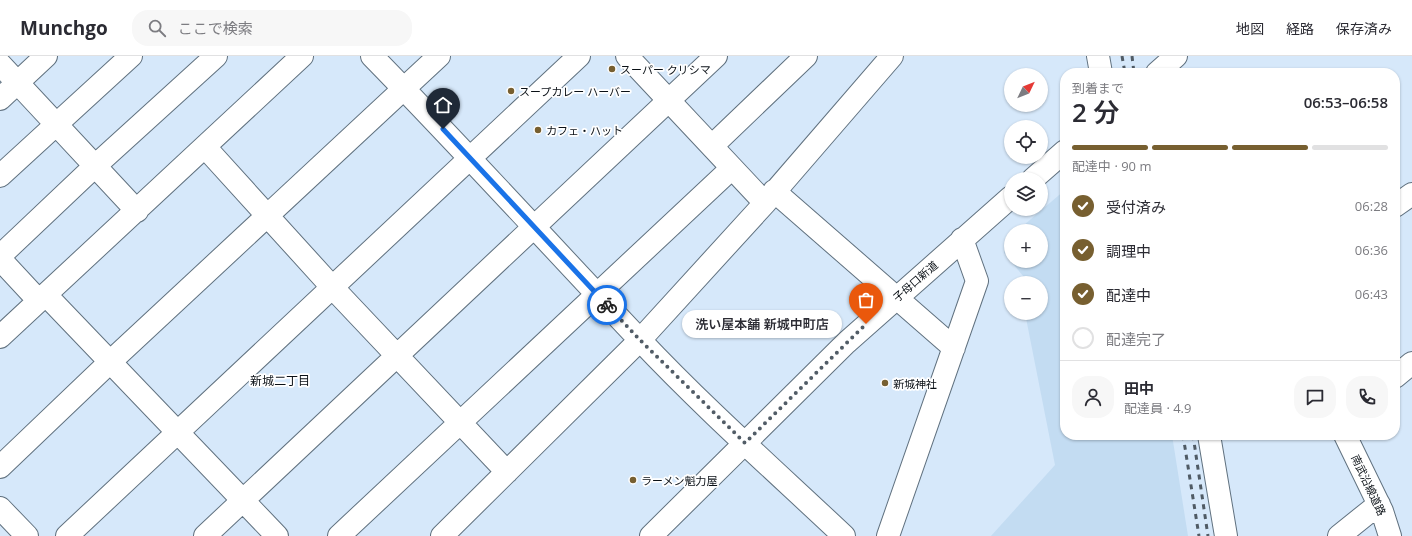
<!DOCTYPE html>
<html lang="ja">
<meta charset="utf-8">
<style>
body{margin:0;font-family:"Open Sans","Noto Sans JP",sans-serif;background:#f7f7f7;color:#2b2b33;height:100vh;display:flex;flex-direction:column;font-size:15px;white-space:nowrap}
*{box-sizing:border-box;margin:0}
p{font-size:13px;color:#7c7c81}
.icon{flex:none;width:22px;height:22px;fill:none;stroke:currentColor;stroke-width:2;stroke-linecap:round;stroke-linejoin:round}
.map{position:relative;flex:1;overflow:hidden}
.details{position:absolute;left:1060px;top:12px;width:340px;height:372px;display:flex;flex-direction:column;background:#fff;border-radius:16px;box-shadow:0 1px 3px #0004}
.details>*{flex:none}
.needle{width:26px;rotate:47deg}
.buttons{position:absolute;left:1004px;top:12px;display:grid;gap:8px}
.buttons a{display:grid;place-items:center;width:44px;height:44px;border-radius:50%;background:#fff;box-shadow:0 1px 3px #0004;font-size:20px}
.pin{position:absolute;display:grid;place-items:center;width:34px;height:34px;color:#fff;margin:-41px -17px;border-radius:50% 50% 50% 0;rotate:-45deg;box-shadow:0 0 4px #0007}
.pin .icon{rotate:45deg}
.courier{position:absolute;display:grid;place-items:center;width:40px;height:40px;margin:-20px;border:3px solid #1a73e8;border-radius:50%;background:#fff;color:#222;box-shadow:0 1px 5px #0007}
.bubble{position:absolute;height:28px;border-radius:14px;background:#fff;box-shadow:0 1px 3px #0004;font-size:13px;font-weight:600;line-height:28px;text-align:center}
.head em{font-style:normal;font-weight:600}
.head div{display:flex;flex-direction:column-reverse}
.head{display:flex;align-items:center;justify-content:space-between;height:68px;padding:0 12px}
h1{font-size:26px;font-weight:600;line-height:30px}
.bar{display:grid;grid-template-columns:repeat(4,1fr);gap:6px 4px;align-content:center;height:48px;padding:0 12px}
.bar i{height:5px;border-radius:3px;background:#e1e1e2}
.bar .active{background:#775f30}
.bar p{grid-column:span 4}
.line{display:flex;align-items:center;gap:10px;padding:0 12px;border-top:1px solid #e1e1e2}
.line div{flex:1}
.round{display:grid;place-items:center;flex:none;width:42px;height:42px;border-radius:16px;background:#f7f7f7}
ol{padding:0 12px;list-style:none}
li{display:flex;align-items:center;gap:12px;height:44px}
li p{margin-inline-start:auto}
li .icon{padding:4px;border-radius:50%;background:#775f30;color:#fff;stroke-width:4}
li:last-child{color:#7c7c81}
li i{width:22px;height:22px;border:2px solid #e1e1e2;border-radius:50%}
header{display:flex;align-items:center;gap:24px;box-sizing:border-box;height:56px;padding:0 20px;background:#fff;border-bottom:1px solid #e1e1e2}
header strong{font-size:19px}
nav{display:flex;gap:22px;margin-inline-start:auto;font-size:14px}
.search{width:280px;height:36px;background:#f7f7f7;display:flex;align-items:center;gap:10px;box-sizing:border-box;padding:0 14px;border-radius:16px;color:#7c7c81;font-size:15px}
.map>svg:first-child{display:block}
.built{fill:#c3dcf2}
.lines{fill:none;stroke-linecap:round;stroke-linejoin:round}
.minor-casing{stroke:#60717f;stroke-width:24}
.minor{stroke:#fff;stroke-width:22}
.rail{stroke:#505b65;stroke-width:3;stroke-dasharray:5 5;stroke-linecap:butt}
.done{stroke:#515c66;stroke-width:4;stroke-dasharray:0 7.2}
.route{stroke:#1a73e8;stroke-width:5}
.poi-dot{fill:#775f30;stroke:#fff;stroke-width:1.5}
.labels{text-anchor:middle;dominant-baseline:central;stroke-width:3.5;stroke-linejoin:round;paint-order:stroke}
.poi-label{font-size:11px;fill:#0a1016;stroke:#fff;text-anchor:start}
.street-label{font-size:11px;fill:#0a1016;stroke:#fff}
.neighbourhood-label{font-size:12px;fill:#0a1016;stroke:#fff}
</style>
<header>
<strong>Munchgo</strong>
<div class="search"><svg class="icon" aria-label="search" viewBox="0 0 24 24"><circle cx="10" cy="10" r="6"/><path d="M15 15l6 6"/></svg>ここで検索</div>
<nav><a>地図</a><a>経路</a><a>保存済み</a></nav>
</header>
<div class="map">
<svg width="1412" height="480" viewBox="0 0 1412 480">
<rect width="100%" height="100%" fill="#d6e8fa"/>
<!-- built -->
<path class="built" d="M 1065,134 L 1065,379 L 1172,379 L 1188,480 L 991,480 L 1055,409 L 1025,257 L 1041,257 L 1041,227 L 1029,227 L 1004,197 L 1007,183 L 1011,180 L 1011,205 L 1041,205 L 1041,175 L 1017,175 Z"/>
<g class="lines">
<defs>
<path id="minor" d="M 372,0 C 463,93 550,189 639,283 C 704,352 775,415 844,480
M 627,0 L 765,147
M 1098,0 L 1101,17
M 0,8 L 137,155
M 1157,17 L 1176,0
M 0,43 L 46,0
M 712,90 L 806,0
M 205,91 L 332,231 L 507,416
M 0,120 L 131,0
M 1033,123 L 1065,95
M 774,135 L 954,292
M 1395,150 L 1412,138
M 0,200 L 95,110 L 216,0
M 0,203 L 39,245
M 46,239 L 277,480
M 0,281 L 302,0
M 1395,321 L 1412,307
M 1209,379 L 1226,480
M 1345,379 L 1382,455 L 1390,480
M 0,411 L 110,306 L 439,0
M 0,452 L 27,480
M 67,480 L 579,0
M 205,480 L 716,0
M 339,480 L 732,112
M 442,480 L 640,284 L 765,147 L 892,0
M 651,480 L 846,287 L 1011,141
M 888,480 L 977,225 L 962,183
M 1339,480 L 1379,448"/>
</defs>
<!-- minor casing -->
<use href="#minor" class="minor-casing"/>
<!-- minor -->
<use href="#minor" class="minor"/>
<!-- rail -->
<path class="rail" d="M 1122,0 L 1125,17
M 1132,0 L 1134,17
M 1183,379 L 1199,480
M 1193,379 L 1208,480"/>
</g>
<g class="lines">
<!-- done -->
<path class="done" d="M 607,249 L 640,284 L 745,387 L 866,268"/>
<!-- route -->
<path class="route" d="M 443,73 L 607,249"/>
</g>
<!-- markers -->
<g class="poi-dot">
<circle cx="612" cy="13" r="4"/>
<circle cx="511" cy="35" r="4"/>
<circle cx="538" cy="74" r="4"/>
<circle cx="885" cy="327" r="4"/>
<circle cx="633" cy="424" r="4"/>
</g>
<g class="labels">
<!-- poi labels -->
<g class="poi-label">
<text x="620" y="13">スーパー クリシマ</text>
<text x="519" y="35">スープカレー ハーバー</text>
<text x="546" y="74">カフェ・ハット</text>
<text x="893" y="327">新城神社</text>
<text x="641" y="424">ラーメン魁力屋</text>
</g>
<!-- street labels -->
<g class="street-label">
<text transform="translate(915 225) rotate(-41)">子母口新道</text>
<text transform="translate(1369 429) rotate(65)">南武沿線道路</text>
</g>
<!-- neighbourhood labels -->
<g class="neighbourhood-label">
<text x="280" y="324">新城二丁目</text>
</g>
</g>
</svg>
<div class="buttons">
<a><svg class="needle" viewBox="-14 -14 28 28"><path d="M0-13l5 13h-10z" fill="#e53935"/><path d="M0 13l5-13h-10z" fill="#7c7c81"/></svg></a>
<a><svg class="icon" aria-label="locate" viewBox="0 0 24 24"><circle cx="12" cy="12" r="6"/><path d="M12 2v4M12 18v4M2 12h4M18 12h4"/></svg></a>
<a><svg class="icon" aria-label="layers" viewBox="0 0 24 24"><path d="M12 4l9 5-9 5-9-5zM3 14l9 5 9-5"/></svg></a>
<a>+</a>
<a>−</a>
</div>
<div class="pin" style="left:866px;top:268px;background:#ea580c"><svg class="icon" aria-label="bag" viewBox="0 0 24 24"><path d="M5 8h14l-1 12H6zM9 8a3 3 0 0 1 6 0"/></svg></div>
<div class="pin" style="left:443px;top:73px;background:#1f2937"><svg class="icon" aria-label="home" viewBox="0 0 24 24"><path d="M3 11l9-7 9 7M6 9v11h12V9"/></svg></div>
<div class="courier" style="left:607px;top:249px"><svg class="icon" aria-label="bike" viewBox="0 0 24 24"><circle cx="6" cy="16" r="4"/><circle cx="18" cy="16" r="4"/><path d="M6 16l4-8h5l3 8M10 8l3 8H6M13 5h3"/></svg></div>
<div class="bubble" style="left:682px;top:254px;width:160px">洗い屋本舗 新城中町店</div>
<section class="details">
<div class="head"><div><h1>2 分</h1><p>到着まで</p></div><em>06:53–06:58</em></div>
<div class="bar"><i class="active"></i><i class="active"></i><i class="active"></i><i></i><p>配達中 · 90 m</p></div>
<ol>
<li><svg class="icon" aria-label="check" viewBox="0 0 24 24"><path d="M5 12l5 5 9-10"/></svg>受付済み<p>06:28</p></li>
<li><svg class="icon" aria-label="check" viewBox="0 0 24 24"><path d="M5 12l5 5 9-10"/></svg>調理中<p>06:36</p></li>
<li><svg class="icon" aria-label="check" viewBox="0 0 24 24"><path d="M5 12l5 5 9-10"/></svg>配達中<p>06:43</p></li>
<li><i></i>配達完了</li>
</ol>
<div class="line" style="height:72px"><a class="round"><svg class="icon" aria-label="person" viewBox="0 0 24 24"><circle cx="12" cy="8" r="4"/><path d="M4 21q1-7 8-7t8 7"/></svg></a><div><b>田中</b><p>配達員 · 4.9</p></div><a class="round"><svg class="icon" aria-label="chat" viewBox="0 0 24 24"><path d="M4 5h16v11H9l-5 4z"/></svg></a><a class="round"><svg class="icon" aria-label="phone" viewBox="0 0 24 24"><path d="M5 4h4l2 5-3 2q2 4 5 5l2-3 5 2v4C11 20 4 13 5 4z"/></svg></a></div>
</section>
</div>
